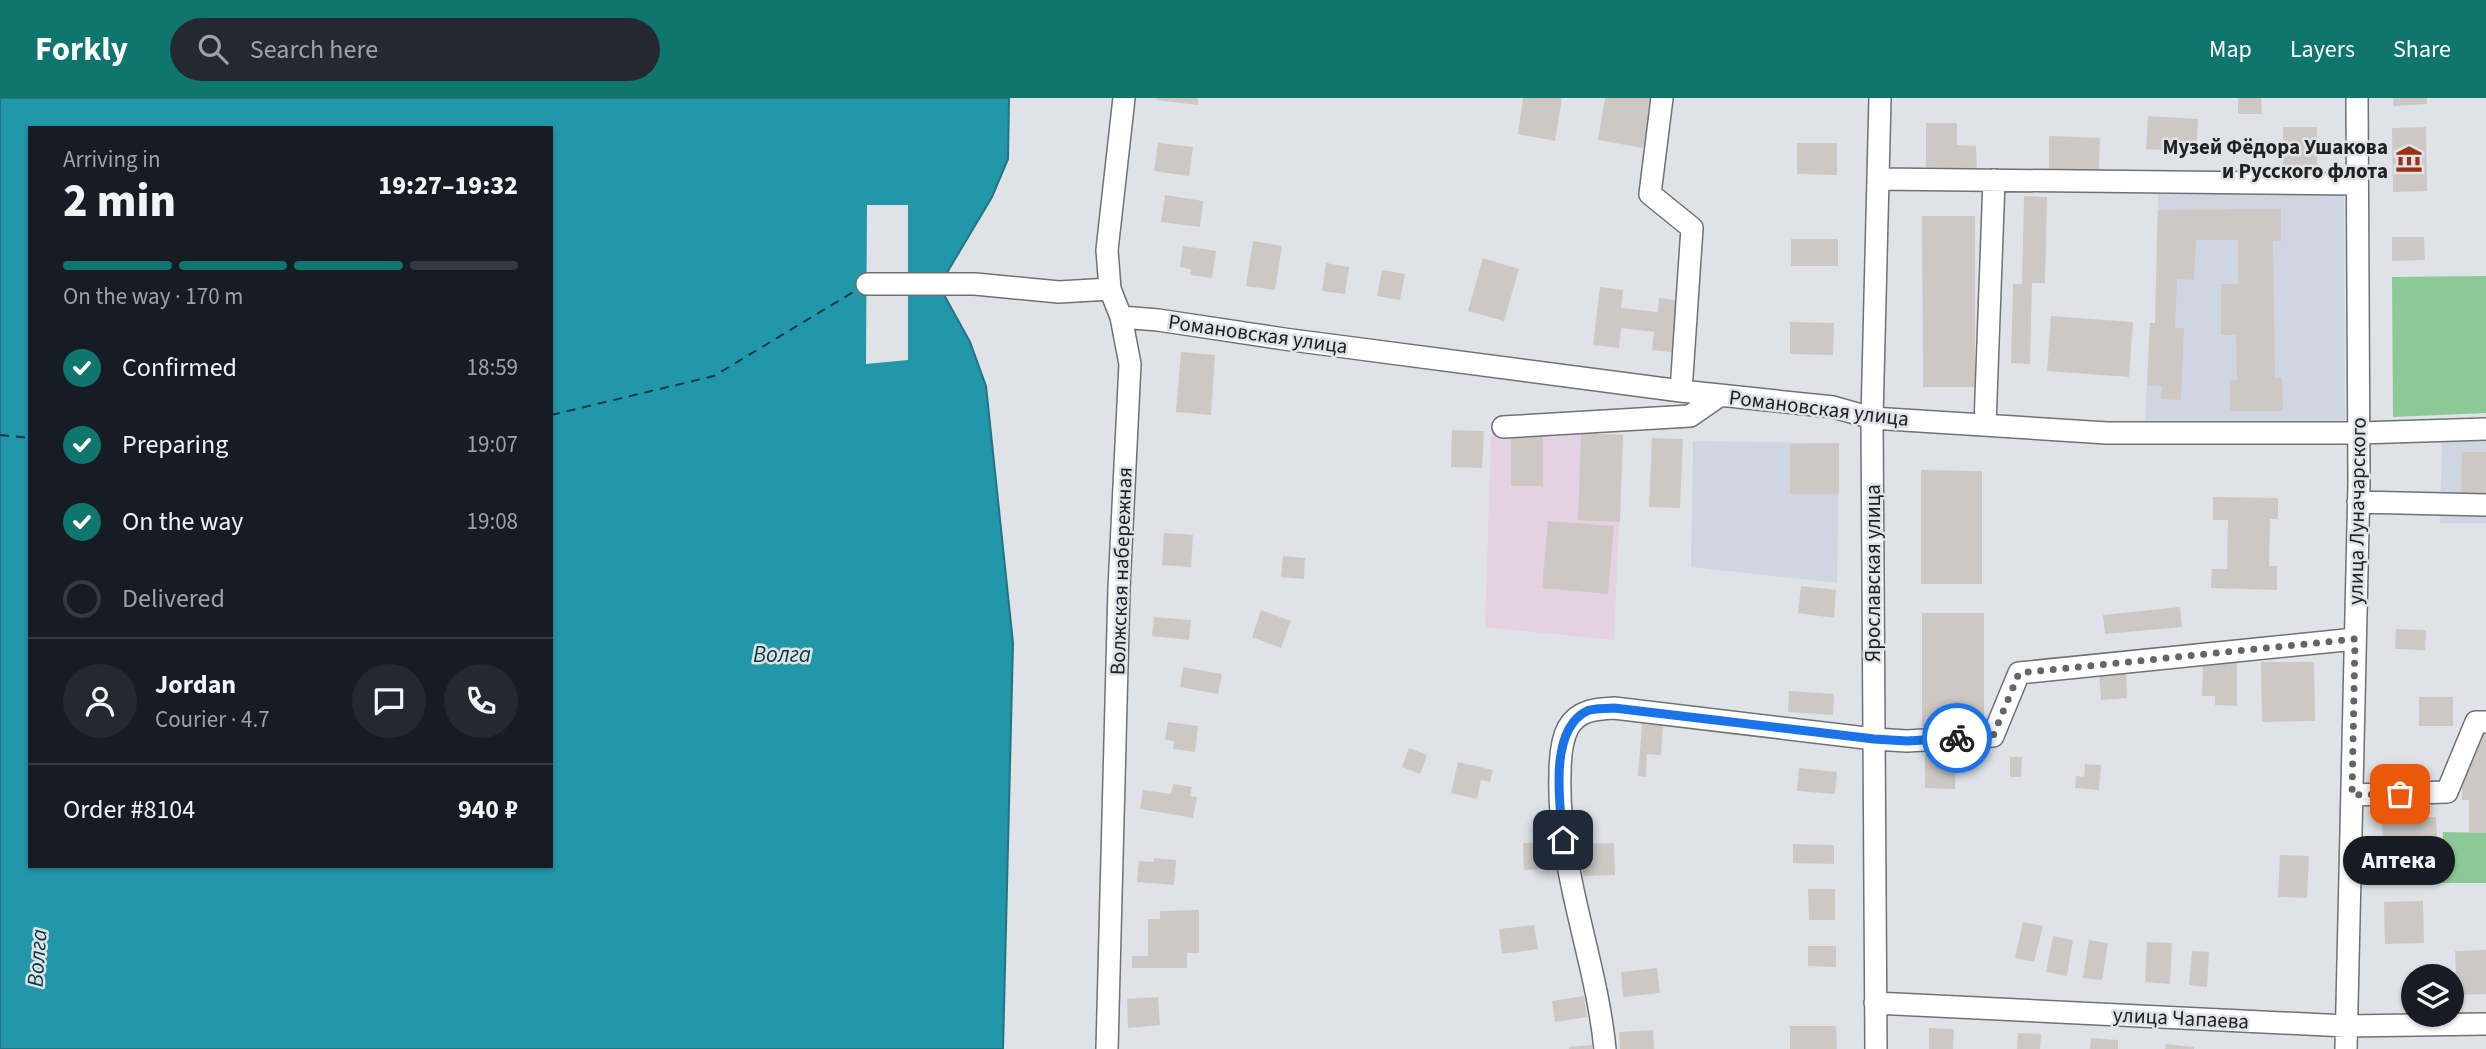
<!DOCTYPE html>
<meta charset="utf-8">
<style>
body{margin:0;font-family:"Source Sans 3",sans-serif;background:#242831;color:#f1f3f6;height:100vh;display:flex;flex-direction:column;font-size:26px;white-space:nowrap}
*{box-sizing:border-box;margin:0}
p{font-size:23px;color:#9ea1a6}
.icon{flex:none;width:38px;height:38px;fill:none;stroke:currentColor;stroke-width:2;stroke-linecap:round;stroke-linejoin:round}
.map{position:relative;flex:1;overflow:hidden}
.drawer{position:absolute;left:28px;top:28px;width:525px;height:742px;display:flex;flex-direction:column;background:#171b24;border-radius:0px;box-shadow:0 2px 5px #0004}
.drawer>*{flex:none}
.buttons{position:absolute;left:2401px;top:866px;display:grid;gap:14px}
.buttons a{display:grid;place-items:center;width:63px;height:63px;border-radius:50%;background:#171b24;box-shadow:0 2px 5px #0004;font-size:35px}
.pin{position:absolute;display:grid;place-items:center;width:60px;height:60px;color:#fff;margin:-30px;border-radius:14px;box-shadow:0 4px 10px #0006}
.courier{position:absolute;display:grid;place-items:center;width:70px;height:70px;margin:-35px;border:5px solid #1a73e8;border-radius:50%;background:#fff;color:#222;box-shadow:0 2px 9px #0007}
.bubble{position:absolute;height:49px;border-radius:24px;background:#171b24;box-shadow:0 2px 5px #0004;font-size:23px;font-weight:800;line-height:49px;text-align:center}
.summary em{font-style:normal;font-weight:800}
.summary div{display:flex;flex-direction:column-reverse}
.summary{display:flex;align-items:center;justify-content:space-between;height:119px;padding:0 35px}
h1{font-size:46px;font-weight:800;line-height:52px}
.bar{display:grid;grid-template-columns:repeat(4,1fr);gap:10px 7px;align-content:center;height:84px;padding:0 35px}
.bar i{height:9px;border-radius:5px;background:#363941}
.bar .active{background:#0f766e}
.bar p{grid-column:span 4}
.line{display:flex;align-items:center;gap:18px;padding:0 35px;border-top:2px solid #363941}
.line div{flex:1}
.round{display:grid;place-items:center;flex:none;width:74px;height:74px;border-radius:37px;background:#242831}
ol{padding:0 35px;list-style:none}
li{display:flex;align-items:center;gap:21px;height:77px}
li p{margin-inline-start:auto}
li .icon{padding:7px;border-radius:50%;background:#0f766e;color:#fff;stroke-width:4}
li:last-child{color:#9ea1a6}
li i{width:38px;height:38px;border:4px solid #363941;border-radius:50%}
header{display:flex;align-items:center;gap:42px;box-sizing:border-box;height:98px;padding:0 35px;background:#0f766e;color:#fff}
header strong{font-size:33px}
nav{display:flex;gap:38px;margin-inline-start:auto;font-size:24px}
.search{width:490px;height:63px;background:#242831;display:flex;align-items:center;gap:18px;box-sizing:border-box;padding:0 24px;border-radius:38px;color:#9ea1a6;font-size:26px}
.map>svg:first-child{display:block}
.built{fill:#cfd6e2}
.industrial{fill:#e4d2e3}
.green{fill:#8dc996}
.water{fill:#2397aa;stroke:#227482;stroke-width:2;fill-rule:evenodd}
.pier{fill:#dfe3e8}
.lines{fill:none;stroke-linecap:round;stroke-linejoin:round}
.ferry{stroke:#063a42;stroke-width:2;stroke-dasharray:9 7;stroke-linecap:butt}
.building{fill:#cec8c4}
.minor-casing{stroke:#6e7175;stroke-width:24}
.minor{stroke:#fff;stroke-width:21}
.done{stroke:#636568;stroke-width:7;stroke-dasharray:0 12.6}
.route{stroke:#1a73e8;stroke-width:9}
.labels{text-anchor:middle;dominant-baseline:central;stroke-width:5;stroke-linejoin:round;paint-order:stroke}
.poi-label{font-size:21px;font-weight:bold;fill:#202123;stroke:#dfe3e8;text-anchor:end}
.street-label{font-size:21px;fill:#202123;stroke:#dfe3e8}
.water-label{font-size:23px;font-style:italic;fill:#063a42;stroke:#dfe3e8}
</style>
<header>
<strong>Forkly</strong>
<div class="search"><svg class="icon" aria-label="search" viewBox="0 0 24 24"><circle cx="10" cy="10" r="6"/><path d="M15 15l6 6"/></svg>Search here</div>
<nav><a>Map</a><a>Layers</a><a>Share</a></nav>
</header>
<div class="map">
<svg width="2486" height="951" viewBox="0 0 2486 951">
<rect width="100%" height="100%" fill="#dfe3e8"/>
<!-- built -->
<path class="built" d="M 2158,92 L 2344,94 L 2345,322 L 2145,322 L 2150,225 L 2155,225 Z
M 1693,343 L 1839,345 L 1837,485 L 1691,469 Z
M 2486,343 L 2486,425 L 2440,425 L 2442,344 Z"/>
<!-- industrial -->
<path class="industrial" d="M 1581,335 L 1623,337 L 1614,542 L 1485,529 L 1491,338 Z"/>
<!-- green -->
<path class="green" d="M 2486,178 L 2486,315 L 2393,319 L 2392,179 Z
M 2443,734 L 2486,735 L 2486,785 L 2442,785 Z"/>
<!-- water -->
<path class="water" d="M 0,0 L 1009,0 L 1008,61 L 992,99 L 945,178 L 943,195 L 970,244 L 986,288 L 1013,545 L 1003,951 L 0,951 ZM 30,30 L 551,30 L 551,768 L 30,768 Z"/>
<!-- pier -->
<path class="pier" d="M 867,107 L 908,107 L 908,262 L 866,266 Z"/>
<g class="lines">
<!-- ferry -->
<path class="ferry" d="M 551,317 L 714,278 L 860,190
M 0,337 L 30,340"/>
</g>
<!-- building -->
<path class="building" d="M 1157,0 L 1198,0 L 1198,7 L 1156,2 Z
M 1523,0 L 1562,0 L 1555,43 L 1518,36 Z
M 1605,0 L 1652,0 L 1643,50 L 1598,42 Z
M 2238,0 L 2261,0 L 2262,16 L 2238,16 Z
M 2393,0 L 2427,0 L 2427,6 L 2393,8 Z
M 2148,18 L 2198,21 L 2196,54 L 2146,51 Z
M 1926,25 L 1957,25 L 1957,47 L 1976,48 L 1977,71 L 1926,71 Z
M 2283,29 L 2317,29 L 2317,77 L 2283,77 Z
M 2426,29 L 2427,93 L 2393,94 L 2392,30 Z
M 2049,38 L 2100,40 L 2099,74 L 2049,72 Z
M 1158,45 L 1193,49 L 1189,78 L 1154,73 Z
M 1797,45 L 1837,45 L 1837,77 L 1797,76 Z
M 1165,97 L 1203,103 L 1200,129 L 1161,124 Z
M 2024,98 L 2047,99 L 2045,185 L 2032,185 L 2030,266 L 2011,265 L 2013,186 L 2022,186 Z
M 2281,111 L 2281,143 L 2273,143 L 2275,280 L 2282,279 L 2283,313 L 2230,313 L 2230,282 L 2237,282 L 2236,237 L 2221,237 L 2221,186 L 2238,186 L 2238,142 L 2196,142 L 2194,182 L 2177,181 L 2175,230 L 2184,230 L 2181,302 L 2161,301 L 2162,288 L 2147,287 L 2150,225 L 2155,225 L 2158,112 Z
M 1922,118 L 1975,118 L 1975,289 L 1923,289 Z
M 2392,139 L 2424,139 L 2425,162 L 2392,163 Z
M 1791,141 L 1838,141 L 1838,168 L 1791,168 Z
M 1253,143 L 1282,148 L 1275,192 L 1246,188 Z
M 1183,148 L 1216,153 L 1212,180 L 1190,177 L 1191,171 L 1180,169 Z
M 1483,160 L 1519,171 L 1504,223 L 1468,213 Z
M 1326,165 L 1349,169 L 1345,196 L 1322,193 Z
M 1382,172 L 1405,176 L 1400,202 L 1377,198 Z
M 1600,189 L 1623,192 L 1621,210 L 1658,214 L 1659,200 L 1685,203 L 1679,255 L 1652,252 L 1654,234 L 1621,230 L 1619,250 L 1593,247 Z
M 2051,218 L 2133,224 L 2129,279 L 2047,273 Z
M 1790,224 L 1834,225 L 1833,257 L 1790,256 Z
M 1181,254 L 1215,257 L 1211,317 L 1176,314 Z
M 1452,332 L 1484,333 L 1482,370 L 1451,369 Z
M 1581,335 L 1623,337 L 1620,424 L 1578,422 Z
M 1511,338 L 1543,338 L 1543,388 L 1511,388 Z
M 1652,340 L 1683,341 L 1680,410 L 1649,409 Z
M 1839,345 L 1839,396 L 1790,396 L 1790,346 Z
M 2462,354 L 2486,354 L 2486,398 L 2461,398 Z
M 1921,372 L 1982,373 L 1982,486 L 1921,486 Z
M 2213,399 L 2278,400 L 2278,421 L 2270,421 L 2269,468 L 2277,468 L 2277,492 L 2211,490 L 2212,471 L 2227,471 L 2228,422 L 2213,422 Z
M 1548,423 L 1614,428 L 1608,496 L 1542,490 Z
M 1164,435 L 1193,437 L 1191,469 L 1162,467 Z
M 1283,458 L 1305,460 L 1304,481 L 1281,479 Z
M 1801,488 L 1836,492 L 1834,520 L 1798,515 Z
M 2180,509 L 2182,529 L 2105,536 L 2103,517 Z
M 1261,512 L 1291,523 L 1281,550 L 1252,539 Z
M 1922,515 L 1984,515 L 1984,629 L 1922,629 Z
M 1154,519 L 1191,522 L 1189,542 L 1152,538 Z
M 2396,531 L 2426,532 L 2425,552 L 2395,551 Z
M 2261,564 L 2314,564 L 2315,623 L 2262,624 Z
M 2237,565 L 2237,608 L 2215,607 L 2215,598 L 2202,598 L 2203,566 Z
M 1183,569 L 1222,576 L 1218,596 L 1180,589 Z
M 2126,572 L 2127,600 L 2101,602 L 2099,573 Z
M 1789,593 L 1834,596 L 1833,617 L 1788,614 Z
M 2419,599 L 2453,599 L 2453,628 L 2419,628 Z
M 1168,624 L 1198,628 L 1195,654 L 1173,651 L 1174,643 L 1165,642 Z
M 1642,626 L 1663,627 L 1661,657 L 1647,656 L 1646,679 L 1638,678 Z
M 2471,634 L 2486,634 L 2486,735 L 2469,735 L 2469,702 L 2462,702 L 2462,661 Z
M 1409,650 L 1427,657 L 1420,676 L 1402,669 Z
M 1925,657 L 1956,657 L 1955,691 L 1925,690 Z
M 2010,659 L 2022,659 L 2021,679 L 2010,679 Z
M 1458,664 L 1493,672 L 1490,684 L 1481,682 L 1477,701 L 1451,695 Z
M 2085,666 L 2101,667 L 2099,692 L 2075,690 L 2076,678 L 2084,679 Z
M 1799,670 L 1837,674 L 1835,696 L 1797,693 Z
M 1173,686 L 1192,689 L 1190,698 L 1197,699 L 1193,720 L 1140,711 L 1143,692 L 1171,696 Z
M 2436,719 L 2439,783 L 2385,785 L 2382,721 Z
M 1555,743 L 1557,770 L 1524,772 L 1523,745 Z
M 1614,745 L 1615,777 L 1583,778 L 1582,746 Z
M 1793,746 L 1834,747 L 1834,766 L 1793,765 Z
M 2280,757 L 2309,758 L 2307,800 L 2278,799 Z
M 1154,760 L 1176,762 L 1174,787 L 1137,784 L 1139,763 L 1154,764 Z
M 1808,791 L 1835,791 L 1835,822 L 1809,822 Z
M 2423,803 L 2424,845 L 2385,846 L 2384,804 Z
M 1199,812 L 1199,855 L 1187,855 L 1187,870 L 1132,870 L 1132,858 L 1148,858 L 1148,821 L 1160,821 L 1160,813 Z
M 2023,824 L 2043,828 L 2034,864 L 2015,860 Z
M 1534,827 L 1538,851 L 1502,856 L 1499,831 Z
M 2053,838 L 2073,842 L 2067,878 L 2046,874 Z
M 2089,842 L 2108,845 L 2102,882 L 2083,880 Z
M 2147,844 L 2172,845 L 2170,886 L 2145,884 Z
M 1808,848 L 1836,848 L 1836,869 L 1808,868 Z
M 2486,852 L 2486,896 L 2457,897 L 2455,853 Z
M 2192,853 L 2209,854 L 2207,889 L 2189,887 Z
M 1657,870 L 1660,895 L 1623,899 L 1621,874 Z
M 1584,898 L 1587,919 L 1555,924 L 1552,903 Z
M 1158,899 L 1160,927 L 1128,930 L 1127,901 Z
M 1790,928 L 1836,928 L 1837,951 L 1790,951 Z
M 1929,930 L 1954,931 L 1953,951 L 1929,951 Z
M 1653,932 L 1654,951 L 1620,951 L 1619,934 Z
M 2018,935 L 2041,936 L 2040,951 L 2017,951 Z
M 2091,940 L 2118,942 L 2118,951 L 2090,951 Z
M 2166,946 L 2194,949 L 2194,951 L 2165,951 Z
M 1592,947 L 1592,951 L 1569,951 L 1569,949 Z"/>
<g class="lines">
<defs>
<path id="minor" d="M 1662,0 L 1650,96 L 1692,130 L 1681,293
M 1878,81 L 2357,86
M 867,186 L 975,186 L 1059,194 L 1110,191
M 1121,219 L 1158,222 L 1284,241 L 1681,293 L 1833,309 L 1872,320 L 2107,335 L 2359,335 L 2486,331
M 1985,327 L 1994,82
M 1503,329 L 1690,318 L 1719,298
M 2358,404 L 2486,407
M 2352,697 L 2447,694 L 2476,624 L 2486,624
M 1875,905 L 2346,928 L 2486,926
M 1107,951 L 1119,490 L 1130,266 L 1121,219 L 1110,191 L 1107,152 L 1124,0
M 1605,951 C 1596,859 1557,771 1560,677 C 1560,663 1561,643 1568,630 C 1578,612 1596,611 1614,610 L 1874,641 L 1907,643 L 1993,638 L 2019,575 L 2355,541
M 1876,951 L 1872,320 L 1880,0
M 2346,951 L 2359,385 L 2357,0"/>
</defs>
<!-- minor casing -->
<use href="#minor" class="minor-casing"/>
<!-- minor -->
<use href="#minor" class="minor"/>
</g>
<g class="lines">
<!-- done -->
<path class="done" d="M 1957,640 L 1993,638 L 2019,575 L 2355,541 L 2352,697 L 2400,696"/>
<!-- route -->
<path class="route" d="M 1563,742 C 1560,707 1548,632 1587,613 C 1594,610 1605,611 1614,610 L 1874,641 L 1907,643 L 1957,640"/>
</g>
<!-- icons -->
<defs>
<symbol id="museum-bare" viewBox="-9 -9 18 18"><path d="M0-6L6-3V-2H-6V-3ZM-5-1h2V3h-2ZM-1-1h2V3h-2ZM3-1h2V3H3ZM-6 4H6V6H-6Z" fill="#993115" stroke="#dfe3e8" stroke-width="2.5" paint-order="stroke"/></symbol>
</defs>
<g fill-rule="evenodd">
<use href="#museum-bare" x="2390" y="42" width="38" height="38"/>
</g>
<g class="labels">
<!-- poi labels -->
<g class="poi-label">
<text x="2388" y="49">Музей Фёдора Ушакова<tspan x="2388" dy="24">и Русского флота</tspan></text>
</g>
<!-- street labels -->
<g class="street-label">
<text transform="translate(1258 236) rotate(8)">Романовская улица</text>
<text transform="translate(1819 310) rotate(7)">Романовская улица</text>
<text transform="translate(2357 413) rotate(-89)">улица Луначарского</text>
<text transform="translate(1121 473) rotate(-88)">Волжская набережная</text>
<text transform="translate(1873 475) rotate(-90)">Ярославская улица</text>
<text transform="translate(2181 920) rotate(3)">улица Чапаева</text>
</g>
<!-- water labels -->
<g class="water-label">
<text x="782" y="556">Волга</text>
<text transform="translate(37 860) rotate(-86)">Волга</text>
</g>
</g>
</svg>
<div class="buttons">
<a><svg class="icon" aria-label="layers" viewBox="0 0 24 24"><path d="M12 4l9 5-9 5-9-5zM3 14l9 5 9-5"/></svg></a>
</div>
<div class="pin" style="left:2400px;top:696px;background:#ea580c"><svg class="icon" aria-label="bag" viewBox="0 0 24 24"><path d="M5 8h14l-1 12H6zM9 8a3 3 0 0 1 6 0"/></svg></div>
<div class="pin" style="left:1563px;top:742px;background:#1f2937"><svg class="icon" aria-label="home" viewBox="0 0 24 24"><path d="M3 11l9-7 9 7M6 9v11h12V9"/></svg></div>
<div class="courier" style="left:1957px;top:640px"><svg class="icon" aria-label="bike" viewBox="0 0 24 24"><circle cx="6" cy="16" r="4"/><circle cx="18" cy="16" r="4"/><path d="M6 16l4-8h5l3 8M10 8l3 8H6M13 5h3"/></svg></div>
<div class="bubble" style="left:2343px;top:738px;width:112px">Аптека</div>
<section class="drawer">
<div class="summary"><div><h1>2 min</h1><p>Arriving in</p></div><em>19:27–19:32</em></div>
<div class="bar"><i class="active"></i><i class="active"></i><i class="active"></i><i></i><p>On the way · 170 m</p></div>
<ol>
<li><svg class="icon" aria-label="check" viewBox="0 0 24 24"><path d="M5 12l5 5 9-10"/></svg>Confirmed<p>18:59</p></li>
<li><svg class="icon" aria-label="check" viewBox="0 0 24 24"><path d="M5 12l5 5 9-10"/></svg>Preparing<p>19:07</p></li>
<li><svg class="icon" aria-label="check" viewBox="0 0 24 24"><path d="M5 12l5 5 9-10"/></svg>On the way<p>19:08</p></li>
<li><i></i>Delivered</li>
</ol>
<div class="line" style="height:126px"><a class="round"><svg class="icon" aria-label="person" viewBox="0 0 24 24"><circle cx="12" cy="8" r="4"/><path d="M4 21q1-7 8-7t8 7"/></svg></a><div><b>Jordan</b><p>Courier · 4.7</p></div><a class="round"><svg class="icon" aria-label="chat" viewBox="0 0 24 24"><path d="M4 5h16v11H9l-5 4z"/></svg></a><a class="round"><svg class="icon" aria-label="phone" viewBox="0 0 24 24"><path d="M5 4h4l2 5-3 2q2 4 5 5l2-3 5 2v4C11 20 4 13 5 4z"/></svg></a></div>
<div class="line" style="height:91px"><div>Order #8104</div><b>940 ₽</b></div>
</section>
</div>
